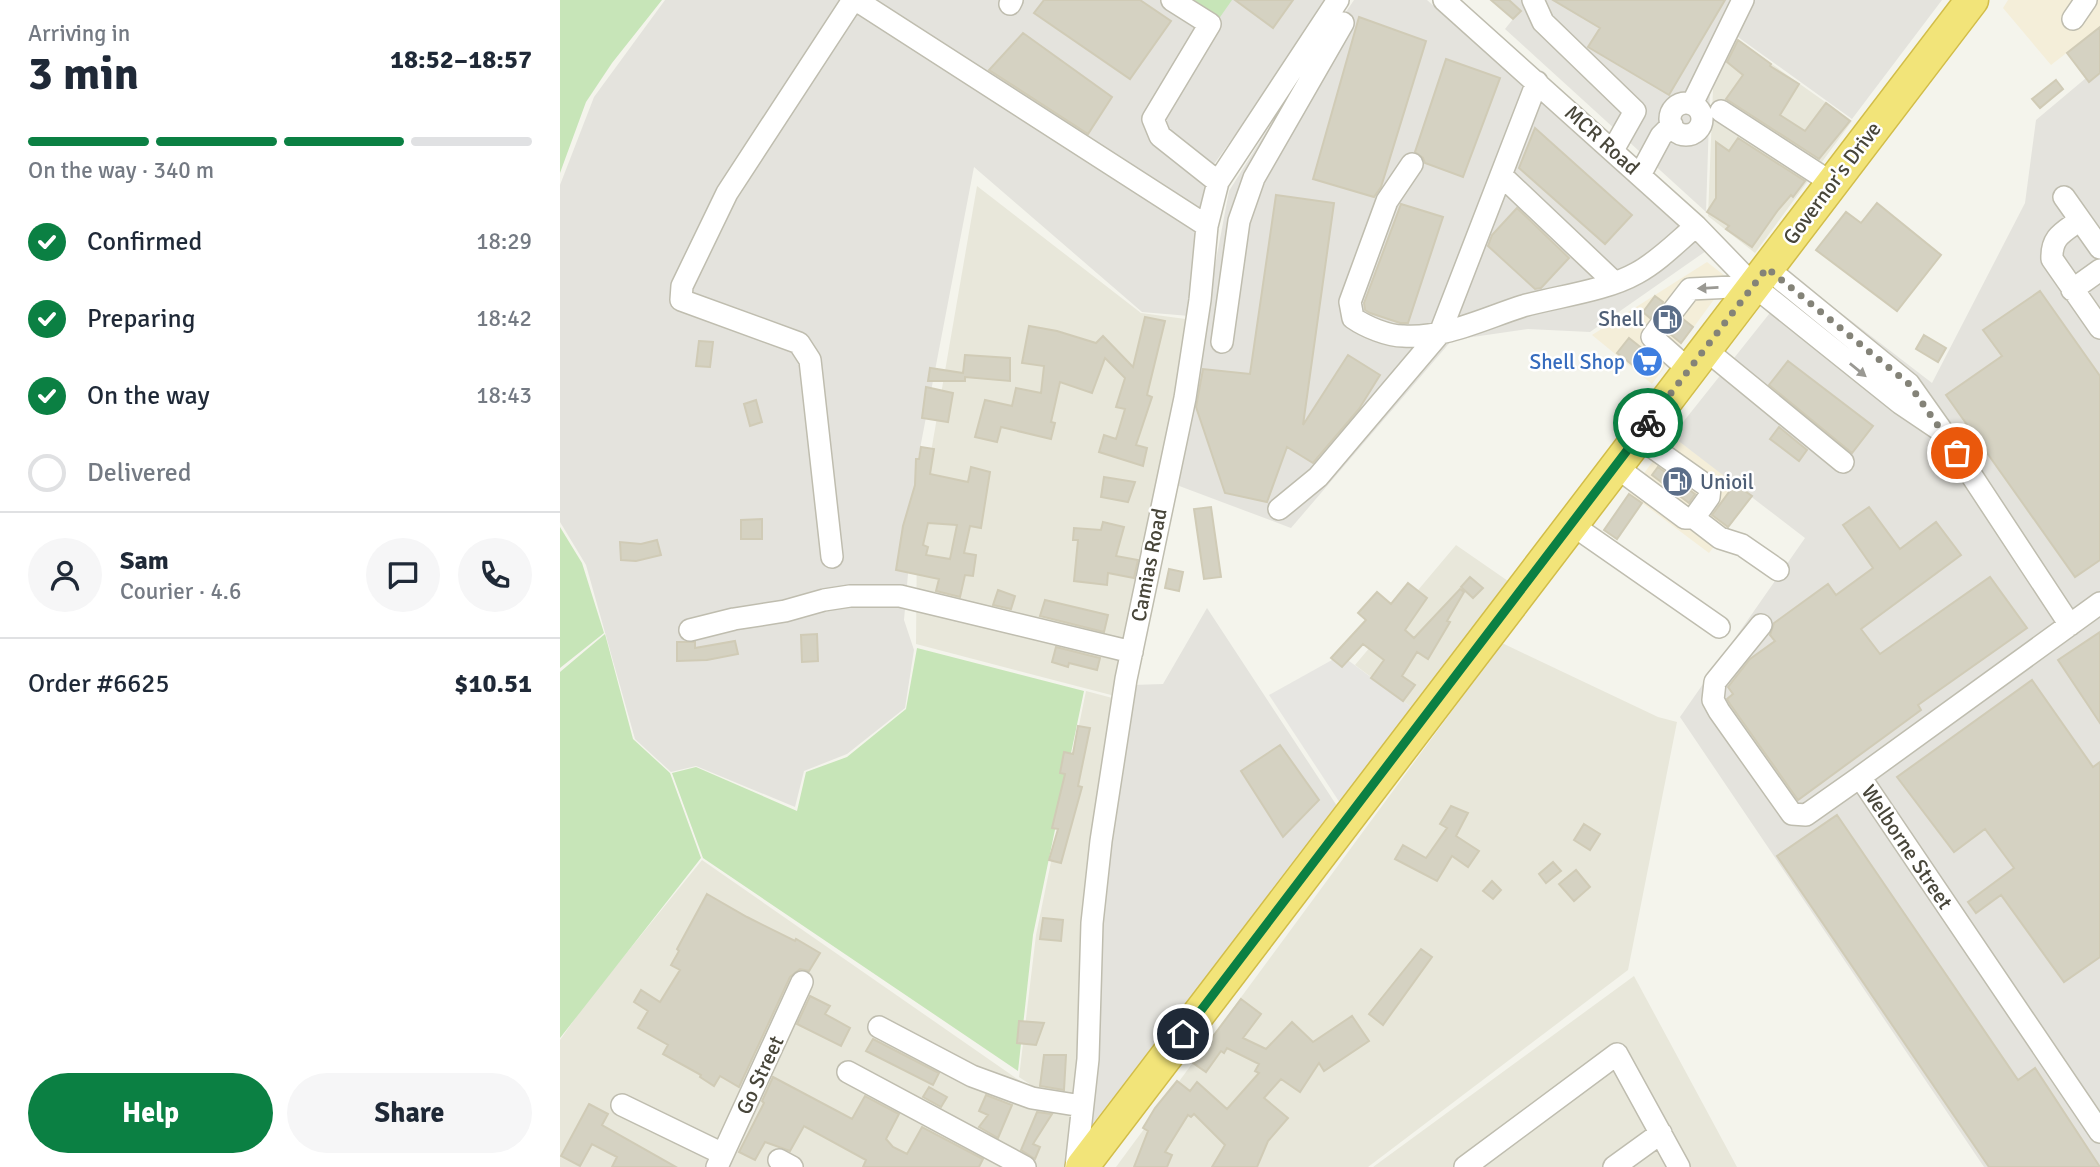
<!DOCTYPE html>
<meta charset="utf-8">
<style>
body{margin:0;font-family:Signika,sans-serif;background:#f6f6f7;color:#1f2937;height:100vh;display:flex;flex-direction:column;font-size:26px;white-space:nowrap}
*{box-sizing:border-box;margin:0}
p{font-size:23px;color:#747a83}
.icon{flex:none;width:38px;height:38px;fill:none;stroke:currentColor;stroke-width:2;stroke-linecap:round;stroke-linejoin:round}
.map{position:relative;flex:1;overflow:hidden}
.drawer{display:flex;flex-direction:column;background:#fff;width:560px}
.drawer>*{flex:none}
.pin{position:absolute;display:grid;place-items:center;width:60px;height:60px;color:#fff;margin:-30px;border:4px solid #fff;border-radius:50%;box-shadow:0 2px 7px #0007}
.courier{position:absolute;display:grid;place-items:center;width:70px;height:70px;margin:-35px;border:5px solid #0b8043;border-radius:50%;background:#fff;color:#222;box-shadow:0 2px 9px #0007}
.head em{font-style:normal;font-weight:700}
.head div{display:flex;flex-direction:column-reverse}
.head{display:flex;align-items:center;justify-content:space-between;height:119px;padding:0 28px}
h1{font-size:46px;font-weight:700;line-height:52px}
.bar{display:grid;grid-template-columns:repeat(4,1fr);gap:10px 7px;align-content:center;height:84px;padding:0 28px}
.bar i{height:9px;border-radius:5px;background:#e0e1e3}
.bar .active{background:#0b8043}
.bar p{grid-column:span 4}
.line{display:flex;align-items:center;gap:18px;padding:0 28px;border-top:2px solid #e0e1e3}
.line div{flex:1}
.round{display:grid;place-items:center;flex:none;width:74px;height:74px;border-radius:37px;background:#f6f6f7}
ol{padding:0 28px;list-style:none}
li{display:flex;align-items:center;gap:21px;height:77px}
li p{margin-inline-start:auto}
li .icon{padding:7px;border-radius:50%;background:#0b8043;color:#fff;stroke-width:4}
li:last-child{color:#747a83}
li i{width:38px;height:38px;border:4px solid #e0e1e3;border-radius:50%}
.primary-button{display:flex;gap:14px;margin-top:auto;padding:14px 28px}
.primary-button a{flex:1;height:80px;border-radius:42px;background:#0b8043;color:#fff;font-size:28px;font-weight:700;line-height:80px;text-align:center}
.primary-button a+a{background:#f6f6f7;color:#1f2937}
main{display:flex;flex:1;min-height:0}
.map>svg:first-child{display:block}
.residential{fill:#e8e7da}
.commercial{fill:#f4eed9}
.industrial{fill:#e4e3dd}
.green{fill:#c7e5b8}
.parking{fill:#e7e6e2}
.building{fill:#d5d2c2;stroke:#d0cbb6;stroke-width:2;fill-rule:evenodd}
.lines{fill:none;stroke-linecap:round;stroke-linejoin:round}
.minor-casing{stroke:#bfbdaf;stroke-width:24}
.highway-casing{stroke:#d2bd49;stroke-width:35}
.minor{stroke:#fff;stroke-width:21}
.highway{stroke:#f2e479;stroke-width:32}
.oneway{fill:#9a9993}
.done{stroke:#848378;stroke-width:7;stroke-dasharray:0 12.6}
.route{stroke:#0b8043;stroke-width:9}
.labels{text-anchor:middle;dominant-baseline:central;stroke-width:5;stroke-linejoin:round;paint-order:stroke}
.street-label{font-size:21px;fill:#48463a;stroke:#fff}
.service-label{font-size:21px;fill:#4e5e75;stroke:#fff;text-anchor:end}
.shop-label{font-size:21px;fill:#366cbe;stroke:#fff;text-anchor:end}
</style>
<main>
<section class="drawer">
<div class="head"><div><h1>3 min</h1><p>Arriving in</p></div><em>18:52–18:57</em></div>
<div class="bar"><i class="active"></i><i class="active"></i><i class="active"></i><i></i><p>On the way · 340 m</p></div>
<ol>
<li><svg class="icon" aria-label="check" viewBox="0 0 24 24"><path d="M5 12l5 5 9-10"/></svg>Confirmed<p>18:29</p></li>
<li><svg class="icon" aria-label="check" viewBox="0 0 24 24"><path d="M5 12l5 5 9-10"/></svg>Preparing<p>18:42</p></li>
<li><svg class="icon" aria-label="check" viewBox="0 0 24 24"><path d="M5 12l5 5 9-10"/></svg>On the way<p>18:43</p></li>
<li><i></i>Delivered</li>
</ol>
<div class="line" style="height:126px"><a class="round"><svg class="icon" aria-label="person" viewBox="0 0 24 24"><circle cx="12" cy="8" r="4"/><path d="M4 21q1-7 8-7t8 7"/></svg></a><div><b>Sam</b><p>Courier · 4.6</p></div><a class="round"><svg class="icon" aria-label="chat" viewBox="0 0 24 24"><path d="M4 5h16v11H9l-5 4z"/></svg></a><a class="round"><svg class="icon" aria-label="phone" viewBox="0 0 24 24"><path d="M5 4h4l2 5-3 2q2 4 5 5l2-3 5 2v4C11 20 4 13 5 4z"/></svg></a></div>
<div class="line" style="height:91px"><div>Order #6625</div><b>$10.51</b></div>
<div class="primary-button"><a>Help</a><a>Share</a></div>
</section>
<div class="map">
<svg width="1540" height="1167" viewBox="0 0 1540 1167">
<rect width="100%" height="100%" fill="#f4f4ec"/>
<!-- residential -->
<path class="residential" d="M 1171,35 L 1292,121 L 1195,253 L 1148,216 L 1153,89 Z
M 417,186 L 581,313 L 633,320 L 555,696 L 356,644 L 357,533 Z
M 896,545 L 948,581 L 855,710 L 795,665 Z
M 942,643 L 1098,717 L 1117,722 L 1068,970 L 808,1167 L 556,1167 Z
M 526,691 L 560,700 L 518,1116 L 459,1077 L 476,935 Z
M 142,860 L 535,1133 L 509,1167 L 0,1167 L 0,1040 L 26,1003 Z
M 1074,976 L 1177,1167 L 813,1167 Z"/>
<!-- commercial -->
<path class="commercial" d="M 1448,0 L 1540,0 L 1540,27 L 1491,65 L 1443,8 Z
M 1147,262 L 1169,279 L 1092,384 L 1032,335 Z
M 1112,436 L 1192,496 L 1149,553 L 1069,493 Z"/>
<!-- industrial -->
<path class="industrial" d="M 105,0 L 772,0 L 652,167 L 629,316 L 582,312 L 414,167 L 358,459 L 344,620 L 354,650 L 345,708 L 287,754 L 244,771 L 235,807 L 136,766 L 111,772 L 75,739 L 26,565 L 0,522 L 0,185 L 34,97 Z
M 794,0 L 867,0 L 1146,251 L 1030,332 L 968,329 L 892,340 L 731,528 L 614,484 L 669,191 L 714,119 Z
M 931,0 L 1382,0 L 1292,119 L 1171,32 L 1150,89 L 1146,212 L 945,29 L 953,19 Z
M 1540,27 L 1540,1167 L 1424,1167 L 1120,717 L 1245,538 L 1112,436 L 1237,279 L 1372,383 L 1465,203 L 1476,120 L 1526,78 L 1507,53 Z
M 647,608 L 779,809 L 531,1126 L 535,927 L 572,685 L 603,684 Z"/>
<!-- green -->
<path class="green" d="M 0,0 L 102,0 L 52,63 L 26,102 L 0,173 Z
M 635,0 L 672,0 L 658,20 L 633,3 Z
M 0,527 L 22,563 L 44,633 L 0,668 Z
M 45,634 L 73,739 L 110,773 L 141,858 L 0,1038 L 0,672 Z
M 357,648 L 524,691 L 473,935 L 458,1071 L 143,858 L 112,773 L 136,767 L 237,811 L 246,772 L 287,757 L 346,709 Z"/>
<!-- parking -->
<path class="parking" d="M 781,655 L 855,710 L 782,806 L 709,695 Z"/>
<!-- building -->
<path class="building" d="M 484,0 L 580,0 L 611,21 L 570,79 L 474,13 Z
M 675,0 L 733,0 L 713,28 Z
M 931,0 L 949,0 L 961,11 L 953,19 Z
M 993,0 L 1165,0 L 1109,95 L 1028,47 L 1040,28 Z
M 799,17 L 866,41 L 821,187 L 814,197 L 753,179 Z
M 1540,27 L 1540,73 L 1529,82 L 1507,53 Z
M 463,33 L 552,97 L 528,134 L 429,70 Z
M 1178,40 L 1211,64 L 1210,66 L 1239,84 L 1220,115 L 1245,131 L 1266,103 L 1290,121 L 1259,159 L 1166,99 L 1183,75 L 1167,62 Z
M 886,59 L 940,78 L 903,177 L 865,163 L 863,158 L 855,152 Z
M 1496,80 L 1503,89 L 1480,108 L 1472,99 Z
M 975,128 L 1072,215 L 1045,244 L 959,168 Z
M 1178,138 L 1245,181 L 1233,197 L 1231,195 L 1218,210 L 1192,247 L 1166,229 L 1169,226 L 1147,212 L 1156,198 L 1156,142 L 1169,151 Z
M 716,195 L 774,203 L 743,425 L 788,355 L 820,375 L 799,409 L 753,463 L 727,447 L 707,502 L 665,493 L 636,407 L 643,369 L 690,374 Z
M 1317,203 L 1381,255 L 1337,311 L 1256,250 L 1286,212 L 1301,223 Z
M 841,204 L 883,217 L 848,323 L 840,323 L 810,313 L 805,310 L 804,303 Z
M 957,208 L 1009,258 L 981,288 L 975,289 L 928,246 L 932,235 Z
M 1480,291 L 1540,376 L 1540,560 L 1515,577 L 1386,395 L 1442,356 L 1423,330 Z
M 1095,296 L 1103,302 L 1100,313 L 1090,318 L 1083,312 Z
M 585,317 L 605,321 L 587,395 L 592,397 L 576,445 L 587,448 L 583,466 L 539,452 L 544,435 L 556,439 L 565,409 L 556,407 L 565,378 L 545,358 L 532,393 L 500,382 L 491,422 L 495,423 L 491,439 L 441,427 L 437,442 L 415,437 L 425,400 L 452,406 L 456,388 L 481,393 L 484,366 L 462,363 L 469,326 L 497,331 L 536,343 L 543,336 L 573,367 Z
M 1123,319 L 1133,327 L 1121,343 L 1110,334 L 1113,324 Z
M 1364,335 L 1386,348 L 1378,362 L 1356,349 Z
M 1069,338 L 1099,362 L 1087,376 L 1057,353 Z
M 139,341 L 153,342 L 150,367 L 136,366 Z
M 405,355 L 450,358 L 450,381 L 405,377 L 405,381 L 368,381 L 370,368 L 403,373 Z
M 1228,361 L 1313,426 L 1292,453 L 1209,385 Z
M 366,387 L 393,393 L 388,422 L 362,418 Z
M 196,400 L 202,422 L 190,426 L 184,404 Z
M 1219,427 L 1247,450 L 1239,461 L 1210,439 Z
M 361,447 L 374,449 L 370,474 L 408,482 L 411,467 L 430,472 L 421,528 L 410,526 L 404,553 L 416,555 L 413,576 L 405,575 L 400,597 L 376,591 L 379,579 L 336,570 L 343,526 L 355,485 L 356,459 L 359,459 ZM 368,523 L 397,525 L 390,559 L 366,555 L 368,547 L 363,545 Z
M 1098,467 L 1135,494 L 1129,503 L 1092,475 Z
M 544,477 L 575,482 L 568,502 L 541,497 Z
M 1175,484 L 1192,496 L 1168,527 L 1152,515 Z
M 1069,494 L 1082,503 L 1057,539 L 1044,530 Z
M 651,507 L 661,577 L 644,579 L 634,509 Z
M 1309,507 L 1340,549 L 1376,522 L 1401,555 L 1301,629 L 1320,654 L 1430,577 L 1467,628 L 1358,705 L 1361,710 L 1238,800 L 1170,704 L 1167,699 L 1173,694 L 1168,687 L 1190,659 L 1215,641 L 1210,635 L 1214,623 L 1268,584 L 1276,595 L 1313,568 L 1283,525 Z
M 202,519 L 202,539 L 181,539 L 181,520 Z
M 543,522 L 564,527 L 556,556 L 578,560 L 574,578 L 548,573 L 547,585 L 514,581 L 518,540 L 513,540 L 514,528 L 541,530 Z
M 97,540 L 101,555 L 76,561 L 61,560 L 60,542 L 81,544 Z
M 609,569 L 623,572 L 619,591 L 605,588 Z
M 910,577 L 923,588 L 913,598 L 901,587 Z
M 848,583 L 867,598 L 845,630 L 854,638 L 900,589 L 904,592 L 887,621 L 890,622 L 868,659 L 857,652 L 842,676 L 855,685 L 843,701 L 811,678 L 824,660 L 803,644 L 782,667 L 771,658 L 806,620 L 798,613 L 817,592 L 831,604 Z
M 438,590 L 455,596 L 451,609 L 433,605 Z
M 485,600 L 548,615 L 544,632 L 480,616 Z
M 1540,632 L 1540,723 L 1498,660 Z
M 257,634 L 258,661 L 242,662 L 241,635 Z
M 175,641 L 178,654 L 147,660 L 117,661 L 117,642 L 135,642 L 135,648 Z
M 496,647 L 540,658 L 537,670 L 509,663 L 508,667 L 492,662 Z
M 1472,680 L 1533,767 L 1540,762 L 1540,957 L 1504,982 L 1441,895 L 1416,913 L 1408,902 L 1454,868 L 1425,829 L 1394,852 L 1337,777 Z
M 518,726 L 530,728 L 518,786 L 522,787 L 501,863 L 489,860 L 498,829 L 492,828 L 505,774 L 500,773 L 504,752 L 513,754 Z
M 720,745 L 759,800 L 723,837 L 681,771 Z
M 891,806 L 908,813 L 896,836 L 919,851 L 908,867 L 892,856 L 877,881 L 835,859 L 843,845 L 866,858 L 887,828 L 880,824 Z
M 1277,815 L 1458,1080 L 1475,1068 L 1540,1167 L 1429,1167 L 1217,856 Z
M 1024,824 L 1040,834 L 1030,850 L 1014,840 Z
M 993,862 L 1001,871 L 986,883 L 979,874 Z
M 1016,870 L 1030,887 L 1014,901 L 999,884 Z
M 932,881 L 941,890 L 933,899 L 923,891 Z
M 147,894 L 187,917 L 235,941 L 236,939 L 260,953 L 249,971 L 240,969 L 230,977 L 179,1087 L 160,1076 L 154,1086 L 140,1077 L 141,1075 L 103,1054 L 108,1045 L 78,1028 L 88,1011 L 74,1002 L 81,990 L 100,1002 L 120,970 L 111,965 L 119,951 L 117,949 Z
M 483,918 L 503,920 L 501,941 L 480,939 Z
M 861,949 L 872,957 L 823,1025 L 809,1014 Z
M 250,996 L 270,1006 L 265,1014 L 290,1028 L 281,1046 L 237,1024 Z
M 681,999 L 701,1014 L 683,1038 L 706,1049 L 732,1022 L 753,1042 L 792,1016 L 809,1041 L 764,1071 L 759,1063 L 740,1092 L 721,1079 L 704,1098 L 728,1118 L 708,1141 L 697,1167 L 652,1167 L 665,1145 L 634,1114 L 631,1117 L 628,1115 L 605,1152 L 612,1155 L 607,1167 L 574,1167 L 588,1131 L 583,1128 L 595,1108 L 617,1081 L 630,1091 L 637,1082 L 667,1109 L 699,1073 L 695,1071 L 699,1064 L 667,1048 L 664,1053 L 661,1051 L 646,1072 L 633,1063 Z
M 459,1021 L 484,1023 L 476,1045 L 457,1043 Z
M 313,1039 L 379,1073 L 373,1085 L 306,1051 Z
M 484,1055 L 506,1055 L 504,1090 L 480,1086 Z
M 213,1077 L 292,1119 L 305,1096 L 339,1114 L 326,1139 L 333,1147 L 347,1154 L 362,1127 L 423,1159 L 419,1167 L 303,1167 L 306,1160 L 244,1126 L 230,1151 L 205,1142 L 195,1160 L 179,1152 L 204,1103 L 202,1101 Z
M 369,1087 L 387,1097 L 381,1107 L 363,1097 Z
M 426,1095 L 452,1105 L 438,1138 L 419,1127 L 428,1115 L 419,1111 Z
M 29,1104 L 48,1114 L 42,1125 L 116,1167 L 52,1167 L 57,1157 L 32,1144 L 20,1166 L 1,1156 Z
M 477,1112 L 492,1114 L 473,1144 L 480,1147 L 475,1159 L 461,1150 Z"/>
<g class="lines">
<defs>
<path id="minor" d="M 296,0 L 647,226
M 612,0 L 650,24 L 593,119 L 600,136 L 658,182
M 884,0 L 1136,226 L 1194,286 L 1340,403 L 1383,432
M 973,0 L 983,22 L 1075,111 L 1053,150
M 450,4 L 452,0
M 1513,19 L 1526,0
M1110 119a16 16 0 1 1 32 0a16 16 0 1 1-32 0Z
M 1132,104 L 1183,0
M 1161,111 L 1272,183
M 852,164 L 827,201 L 790,302 L 793,318 C 806,327 828,336 843,336 C 884,339 925,318 963,306 C 999,296 1045,291 1077,273 C 1099,261 1117,242 1136,226
M 941,175 L 1054,282
M 1080,175 L 1101,136 L 1112,125
M 1504,197 L 1540,248
M 1520,220 C 1504,232 1491,236 1492,259 L 1540,328
M 1207,268 L 1349,384 L 1383,432 L 1510,625
M 1512,290 L 1540,270
M 1113,311 L 1130,289 L 1194,286
M 1100,326 L 1092,337 L 1129,370
M 662,342 L 679,221 L 694,178 L 783,23
M 1145,349 L 1283,462
M 1055,466 L 1125,518 L 1134,518 L 1149,497 L 1150,488 L 1078,437
M 719,509 L 758,477 L 880,333 L 977,82
M 1134,518 L 1160,538 L 1182,545 L 1218,570
M 1011,524 L 1159,627
M 272,557 L 250,360 L 239,343 L 121,300 L 122,286 L 167,193 L 293,0
M 1540,603 L 1300,777 L 1540,1132
M 1201,625 L 1155,682 L 1153,700 L 1159,711 L 1232,814 L 1246,815 L 1300,777
M 130,630 L 174,619 L 225,611 L 264,600 L 290,596 L 340,596 L 572,652
M 319,1027 L 412,1076 L 472,1098 L 522,1106
M 288,1072 L 465,1167
M 62,1105 L 163,1154
M 219,1160 L 232,1167
M 157,1167 L 242,982
M 516,1167 L 528,1059 L 532,923 L 541,841 L 566,679 L 625,398 L 640,300 L 647,226 L 658,182 L 778,0
M 905,1167 L 1057,1054 L 1119,1167
M 1054,1167 L 1101,1133"/>
<path id="highway" d="M 522,1167 L 1412,0"/>
</defs>
<!-- minor casing -->
<use href="#minor" class="minor-casing"/>
<!-- highway casing -->
<use href="#highway" class="highway-casing"/>
<!-- minor -->
<use href="#minor" class="minor"/>
<!-- highway -->
<use href="#highway" class="highway"/>
</g>
<!-- one-way arrows -->
<defs><path id="oneway-solid" d="M-6-.8H1V-3.2L6.5 0L1 3.2V.8H-6Z" transform="scale(1.75)"/></defs>
<g class="oneway">
<use href="#oneway-solid" transform="translate(1148 288) rotate(177)"/>
<use href="#oneway-solid" transform="translate(1298 370) rotate(39)"/>
</g>
<g class="lines">
<!-- done -->
<path class="done" d="M 1088,423 L 1207,268 L 1349,384 L 1397,453"/>
<!-- route -->
<path class="route" d="M 623,1034 L 1088,423"/>
</g>
<!-- icons -->
<defs>
<symbol id="fuel-disc" viewBox="-11 -11 22 22"><circle r="9.5" fill="#5c6f8a" stroke="#fff"/><path d="M-5.5-6h7V0h2V4h1.3V-2.5L3-4.5l.8-.8L6-3V5H2.5V1h-1V6h-7ZM-4.2-4.7v3.2H.2V-4.7Z" fill="#fff"/></symbol>
<symbol id="supermarket-disc" viewBox="-11 -11 22 22"><circle r="9.5" fill="#3f7fe0" stroke="#fff"/><path d="M-6-5.5h2.5l.6 2H6L4.5 2H-2.5L-4.4-4H-6ZM-1.5 3.2a1.3 1.3 0 1 0 .1 0ZM3 3.2a1.3 1.3 0 1 0 .1 0Z" fill="#fff"/></symbol>
</defs>
<g fill-rule="evenodd">
<use href="#fuel-disc" x="1090" y="302" width="35" height="35"/>
<use href="#supermarket-disc" x="1070" y="344" width="35" height="35"/>
<use href="#fuel-disc" x="1100" y="464" width="35" height="35"/>
</g>
<g class="labels">
<!-- street labels -->
<g class="street-label">
<text transform="translate(1042 140) rotate(42)">MCR Road</text>
<text transform="translate(1272 183) rotate(-53)">Governor's Drive</text>
<text transform="translate(589 565) rotate(-79)">Camias Road</text>
<text transform="translate(1347 847) rotate(56)">Welborne Street</text>
<text transform="translate(200 1075) rotate(-65)">Go Street</text>
</g>
<!-- service labels -->
<g class="service-label">
<text x="1084" y="319">Shell</text>
<text x="1140" y="482" text-anchor="start">Unioil</text>
</g>
<!-- shop labels -->
<g class="shop-label">
<text x="1065" y="362">Shell Shop</text>
</g>
</g>
</svg>
<div class="pin" style="left:1397px;top:453px;background:#ea580c"><svg class="icon" aria-label="bag" viewBox="0 0 24 24"><path d="M5 8h14l-1 12H6zM9 8a3 3 0 0 1 6 0"/></svg></div>
<div class="pin" style="left:623px;top:1034px;background:#1f2937"><svg class="icon" aria-label="home" viewBox="0 0 24 24"><path d="M3 11l9-7 9 7M6 9v11h12V9"/></svg></div>
<div class="courier" style="left:1088px;top:423px"><svg class="icon" aria-label="bike" viewBox="0 0 24 24"><circle cx="6" cy="16" r="4"/><circle cx="18" cy="16" r="4"/><path d="M6 16l4-8h5l3 8M10 8l3 8H6M13 5h3"/></svg></div>
</div>
</main>
